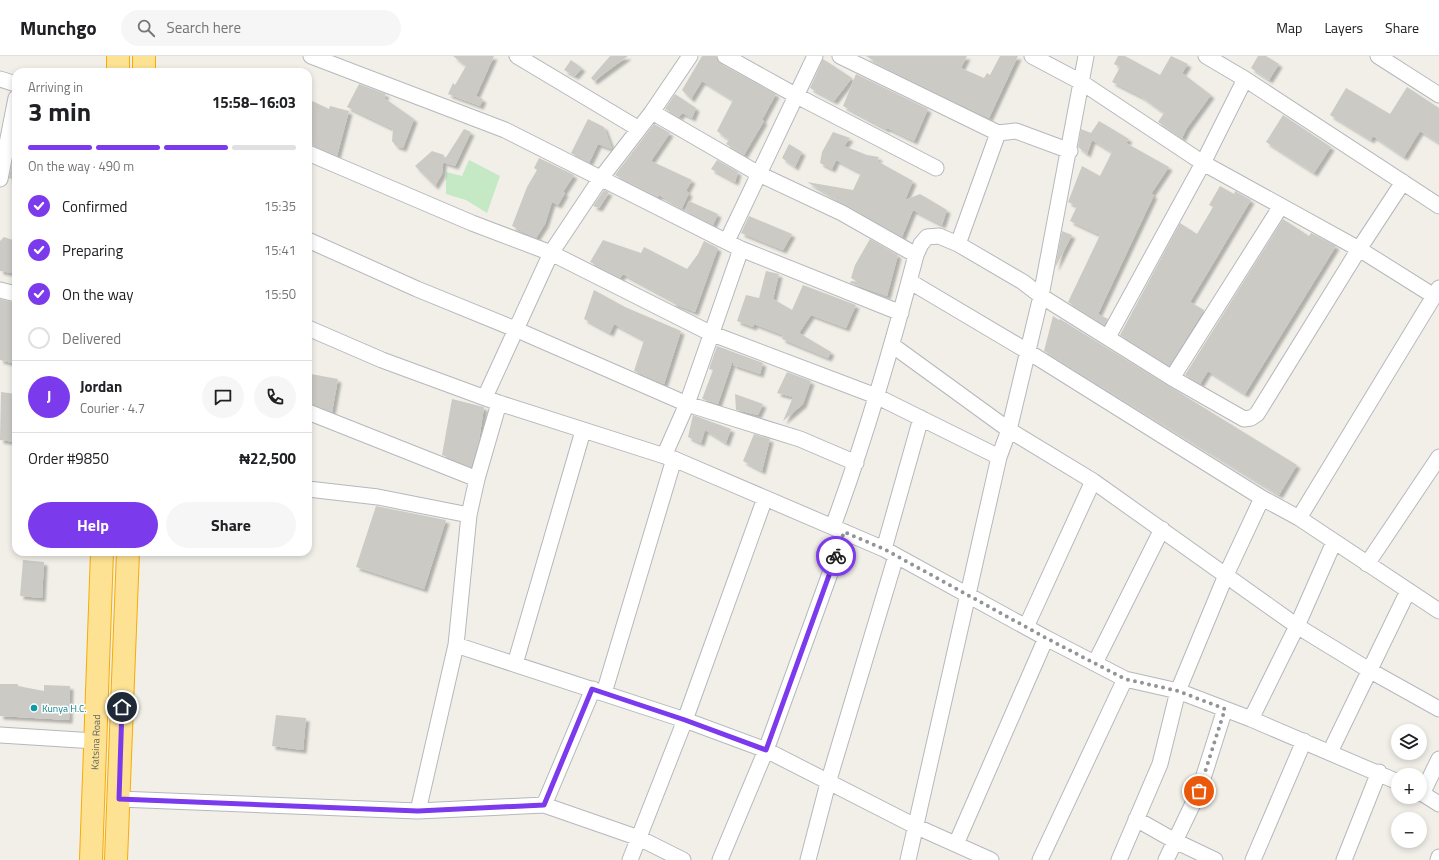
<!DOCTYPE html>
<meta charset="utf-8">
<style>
body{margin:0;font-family:"Titillium Web",sans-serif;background:#f6f6f6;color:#202124;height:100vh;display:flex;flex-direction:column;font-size:15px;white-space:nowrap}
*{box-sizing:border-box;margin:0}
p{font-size:13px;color:#757577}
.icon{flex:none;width:22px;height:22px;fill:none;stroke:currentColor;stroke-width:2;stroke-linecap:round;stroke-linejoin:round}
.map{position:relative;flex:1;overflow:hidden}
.details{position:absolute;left:12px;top:12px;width:300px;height:488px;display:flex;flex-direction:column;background:#fff;border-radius:12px;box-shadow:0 2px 6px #0003}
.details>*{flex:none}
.buttons{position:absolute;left:1391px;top:668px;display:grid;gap:8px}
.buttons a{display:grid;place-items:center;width:36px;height:36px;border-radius:50%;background:#fff;box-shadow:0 2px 6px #0003;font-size:20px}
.pin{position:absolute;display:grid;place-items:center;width:34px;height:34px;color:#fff;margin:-17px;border:2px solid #fff;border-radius:50%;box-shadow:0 1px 4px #0007}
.courier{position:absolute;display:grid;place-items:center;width:40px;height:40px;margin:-20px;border:3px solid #7c3aed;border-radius:50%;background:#fff;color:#222;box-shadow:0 1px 5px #0007}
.headline em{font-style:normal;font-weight:700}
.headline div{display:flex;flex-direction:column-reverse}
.headline{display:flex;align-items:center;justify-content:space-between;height:68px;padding:0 16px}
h1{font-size:26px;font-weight:700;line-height:30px}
.bar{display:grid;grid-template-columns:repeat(4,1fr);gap:6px 4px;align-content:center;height:48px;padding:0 16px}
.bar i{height:5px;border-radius:3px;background:#e0e0e0}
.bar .selected{background:#7c3aed}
.bar p{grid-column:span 4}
.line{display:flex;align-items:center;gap:10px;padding:0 16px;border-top:1px solid #e0e0e0}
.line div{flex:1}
.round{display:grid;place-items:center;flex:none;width:42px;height:42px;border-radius:21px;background:#f6f6f6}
ol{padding:0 16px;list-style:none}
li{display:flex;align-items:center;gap:12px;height:44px}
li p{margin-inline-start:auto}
li .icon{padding:4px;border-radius:50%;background:#7c3aed;color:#fff;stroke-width:4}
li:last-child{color:#757577}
li i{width:22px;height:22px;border:2px solid #e0e0e0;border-radius:50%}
.button{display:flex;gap:8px;margin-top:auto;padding:8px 16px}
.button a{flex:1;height:46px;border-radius:24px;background:#7c3aed;color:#fff;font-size:16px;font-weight:700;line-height:46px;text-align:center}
.button a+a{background:#f6f6f6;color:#202124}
header{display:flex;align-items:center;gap:24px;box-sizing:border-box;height:56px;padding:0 20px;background:#fff;border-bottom:1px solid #e0e0e0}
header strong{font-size:19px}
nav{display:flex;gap:22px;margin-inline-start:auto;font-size:14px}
.search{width:280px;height:36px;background:#f6f6f6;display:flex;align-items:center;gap:10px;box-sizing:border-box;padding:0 14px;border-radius:22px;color:#757577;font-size:15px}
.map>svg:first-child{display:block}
.green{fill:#c5e8c5}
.building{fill:#cccac5;filter:url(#shadow)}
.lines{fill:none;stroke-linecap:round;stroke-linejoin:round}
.street-casing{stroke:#b5b8bc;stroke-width:17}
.highway-casing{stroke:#f9ab00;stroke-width:24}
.street{stroke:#fff;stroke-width:15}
.highway{stroke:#fde293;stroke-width:22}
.done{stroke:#929495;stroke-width:4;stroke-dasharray:0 7.2}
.route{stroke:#7c3aed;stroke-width:5}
.culture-dot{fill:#0f9aa8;stroke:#fff;stroke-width:1.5}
.labels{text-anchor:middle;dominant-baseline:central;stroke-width:3;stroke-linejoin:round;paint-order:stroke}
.culture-label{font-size:10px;fill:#0d838f;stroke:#fff;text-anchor:start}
.street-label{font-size:10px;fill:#5f6368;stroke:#fff}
</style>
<header>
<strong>Munchgo</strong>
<div class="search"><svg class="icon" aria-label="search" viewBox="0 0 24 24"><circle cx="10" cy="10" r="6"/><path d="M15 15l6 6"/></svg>Search here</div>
<nav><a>Map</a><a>Layers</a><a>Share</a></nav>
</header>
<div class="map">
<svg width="1439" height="804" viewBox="0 0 1439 804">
<defs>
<filter id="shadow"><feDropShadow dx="3.5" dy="3.5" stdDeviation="1" flood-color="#0004"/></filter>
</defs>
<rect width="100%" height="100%" fill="#f1efe8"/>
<!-- green -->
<path class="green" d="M 469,104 L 500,120 L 487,157 L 466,144 L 446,138 L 446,116 L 462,120 Z"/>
<!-- building -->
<path class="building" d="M 453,0 L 494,0 L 476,40 L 483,43 L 480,50 L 448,38 L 453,27 L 455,29 L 466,10 Z
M 610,0 L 628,0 L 594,25 L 591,22 Z
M 702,0 L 716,0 L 721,8 L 776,38 L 762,64 L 764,65 L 744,99 L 726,88 L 729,84 L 717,75 L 733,44 L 702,25 L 691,43 L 682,34 Z
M 866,0 L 967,0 L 961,12 L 984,22 L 987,17 L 990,19 L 1000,0 L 1018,0 L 989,62 L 889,14 Z
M 1118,0 L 1125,0 L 1160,19 L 1171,0 L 1188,8 L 1182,17 L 1211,39 L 1187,72 L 1182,82 L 1158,66 L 1164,57 L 1142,41 L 1112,26 L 1120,11 L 1114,8 Z
M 1258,0 L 1266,0 L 1279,8 L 1269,24 L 1251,12 Z
M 823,3 L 852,22 L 834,45 L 810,32 Z
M 571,4 L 582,12 L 575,20 L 564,14 Z
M 856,18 L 928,53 L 914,85 L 887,72 L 886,73 L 843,50 Z
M 359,28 L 386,38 L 384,42 L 414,63 L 403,92 L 396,90 L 392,85 L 393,73 L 347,51 Z
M 1407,31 L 1439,52 L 1439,87 L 1420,75 L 1404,101 L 1373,80 L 1371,84 L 1330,59 L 1346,32 L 1390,58 Z
M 675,38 L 696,52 L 692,62 L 682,57 L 679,61 L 665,53 Z
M 308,43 L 329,53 L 330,50 L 349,55 L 337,100 L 308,85 Z
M 1283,59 L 1331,91 L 1314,117 L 1266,86 Z
M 588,63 L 604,71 L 612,93 L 598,88 L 589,107 L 571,97 Z
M 1099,65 L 1129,83 L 1126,87 L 1169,111 L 1151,138 L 1154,139 L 1098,258 L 1108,263 L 1104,269 L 1068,246 L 1100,179 L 1070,165 L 1077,150 L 1068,146 L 1082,110 L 1100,120 L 1112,96 L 1092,84 L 1087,98 L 1078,91 L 1081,73 L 1091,77 Z
M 654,68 L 670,77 L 651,105 L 692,124 L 686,135 L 689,137 L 682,152 L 659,139 L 658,141 L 615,119 Z
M 464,73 L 471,76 L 455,110 L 443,106 Z
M 833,76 L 850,82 L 844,90 L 867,99 L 879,101 L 877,105 L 913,125 L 905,144 L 920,138 L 947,154 L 942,169 L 913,154 L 902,181 L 807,126 L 853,134 L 861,117 L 836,104 L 832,113 L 820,107 L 822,96 Z
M 16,88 L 16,125 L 9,122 Z
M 789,88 L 802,96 L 795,111 L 782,102 Z
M 432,95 L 444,99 L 442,118 L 435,130 L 415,110 Z
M 539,102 L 574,119 L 563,136 L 565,137 L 558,149 L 552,146 L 545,168 L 536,182 L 512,170 L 527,131 L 537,114 L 534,112 Z
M 717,104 L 738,116 L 735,126 L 711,113 Z
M 1220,130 L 1234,138 L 1235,135 L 1251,144 L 1190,246 L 1204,254 L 1169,310 L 1120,279 L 1180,167 L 1197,178 L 1213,151 L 1209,149 Z
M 604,134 L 609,136 L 599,152 L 593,150 Z
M 689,145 L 718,158 L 713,169 L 685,155 Z
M 749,160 L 792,178 L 783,194 L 741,177 Z
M 1283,163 L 1309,180 L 1311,177 L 1336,190 L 1245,338 L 1208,315 L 1200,328 L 1185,319 Z
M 1062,175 L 1072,179 L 1055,212 Z
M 4,181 L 16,185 L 16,208 L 12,217 L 0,215 L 0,185 Z
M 870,183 L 898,199 L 887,240 L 850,227 L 851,225 L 858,226 L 851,222 L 855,209 Z
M 603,184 L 641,197 L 644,191 L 687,213 L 698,198 L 704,185 L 718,192 L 695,256 L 672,247 L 673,245 L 623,218 L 620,222 L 590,206 Z
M 766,215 L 779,218 L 773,243 L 792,254 L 803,229 L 856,249 L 846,272 L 811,259 L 799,277 L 831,296 L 828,302 L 782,283 L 783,279 L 754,268 L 753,271 L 737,265 L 746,239 L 759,242 Z
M 594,234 L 625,251 L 681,275 L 664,328 L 634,315 L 644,284 L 614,268 L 610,277 L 584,263 Z
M 0,243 L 16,247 L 16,305 L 12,304 L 12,307 L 0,304 Z
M 1053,260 L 1059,264 L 1060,263 L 1297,409 L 1279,439 L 1044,295 Z
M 717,290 L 763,307 L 760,318 L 733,309 L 733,304 L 718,348 L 702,343 L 713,314 L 709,313 Z
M 787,316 L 811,325 L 803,348 L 783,365 L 793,341 L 777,337 Z
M 311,318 L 338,323 L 332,356 L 308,347 Z
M 1,336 L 16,338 L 16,386 L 0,384 Z
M 735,338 L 763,348 L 758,359 L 736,354 Z
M 452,343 L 484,351 L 479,385 L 471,411 L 442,399 Z
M 693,359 L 731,373 L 726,387 L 705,374 L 701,387 L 688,381 Z
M 754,378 L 770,383 L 762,415 L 743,405 Z
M 376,450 L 446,464 L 424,533 L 356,511 Z
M 23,504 L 44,506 L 42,542 L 20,540 Z
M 0,628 L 18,628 L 18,630 L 44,635 L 44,629 L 70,630 L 69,664 L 0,660 Z
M 276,659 L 306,662 L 303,694 L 272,690 Z"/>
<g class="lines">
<defs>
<path id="street" d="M 311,0 L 505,74 L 741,193 L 901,257
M 517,0 L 639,73
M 725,0 L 795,39 L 936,112
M 840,0 L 998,77 L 1016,75 L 1070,95
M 1032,0 L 1081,26 L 1203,107 L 1359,193 L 1434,240
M 1206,0 L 1245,23 L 1439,150
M 1378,0 L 1439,39
M 0,23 L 16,28
M 652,56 L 759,118 L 842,157 L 916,199 C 892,291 866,381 833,470
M 308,97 L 472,167 L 551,197 L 710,277 L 876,340 L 999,401
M 0,123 L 16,42
M 308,184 L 417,233 L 515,273 L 687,348 L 800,383 L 856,407
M 727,185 L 815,0
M 958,188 L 998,77
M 916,199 L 921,188 L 927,181 L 939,180 L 958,188 L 1023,226 L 1041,240 L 1172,322 L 1244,363 L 1251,362 L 1257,358 L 1359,193 L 1403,126
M 909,225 L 1027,295 L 1262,442 L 1299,462 L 1439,555
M 0,234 L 16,238
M 308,272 L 382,304 L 499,347 L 674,403 L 884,493 L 1046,582 L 1125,623 L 1178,635 L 1251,663 L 1398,726
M 1108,281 L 1203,107 L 1245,23
M 892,289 L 1009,374 L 1093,425 L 1297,570 L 1369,614 L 1439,653
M 1172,322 L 1281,150
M 485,341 L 551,197 L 601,122 L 652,56 L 690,0
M 308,356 L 477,423
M 664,400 L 687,348 L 741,193
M 308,433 L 378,441 L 469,459
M 1299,462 L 1439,232
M 884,493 L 921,362
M 1367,508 L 1439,401
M 1026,571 L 1093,425
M 456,589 L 685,664 L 766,694 L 915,770 L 991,804
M 1095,607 L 1162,473
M 515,608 L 583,375
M 604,637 L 674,403
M 1251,663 L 1297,570 L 1334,486
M 0,679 L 95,685
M 1330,696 L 1408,535
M 1420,736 L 1439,748
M 1422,738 L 1439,703
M 119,743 L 418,755 L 544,749 L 639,782 L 683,804
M 544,749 L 593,633
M 418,755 L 456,589 L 469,459 L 477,423 L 499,347
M 1136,763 L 1175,785 L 1215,804
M 956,788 L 1046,582
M 630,804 L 685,664 L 765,442
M 720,804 L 766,694 L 845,476
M 808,804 L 828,727 L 896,500
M 908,804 L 999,401 L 1009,374 L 1041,240 L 1086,0
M 1040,804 L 1125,623
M 1119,804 L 1160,708 L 1178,635 L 1226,519 L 1262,442
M 1166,804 L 1199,735 L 1225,653
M 1253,804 L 1304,685
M 1344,804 L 1379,716
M 1438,804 L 1439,801"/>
<g id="highway">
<path d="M 118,0 L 118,16"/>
<path d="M 144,16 L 144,0"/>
<path id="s1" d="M 91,804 L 102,496"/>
<path d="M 116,804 L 128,496"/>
</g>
</defs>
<!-- street casing -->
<use href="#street" class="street-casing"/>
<!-- highway casing -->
<use href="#highway" class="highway-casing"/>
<!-- street -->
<use href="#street" class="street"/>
<!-- highway -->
<use href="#highway" class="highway"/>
</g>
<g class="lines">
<!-- done -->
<path class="done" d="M 836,500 L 844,476 L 884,493 L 1046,582 L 1125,623 L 1178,635 L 1225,653 L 1199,735"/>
<!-- route -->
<path class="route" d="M 122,651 L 119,743 L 418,755 L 544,749 L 592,633 L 685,664 L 766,694 L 836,500"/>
</g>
<!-- markers -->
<circle class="culture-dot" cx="34" cy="652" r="4"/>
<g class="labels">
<!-- culture labels -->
<g class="culture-label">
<text x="42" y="652">Kunya H.C.</text>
</g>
<!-- street labels -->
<g class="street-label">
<text stroke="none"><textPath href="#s1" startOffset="118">Katsina Road</textPath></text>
</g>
</g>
</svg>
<div class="buttons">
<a><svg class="icon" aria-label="layers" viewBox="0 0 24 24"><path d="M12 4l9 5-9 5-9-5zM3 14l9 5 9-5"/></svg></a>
<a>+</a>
<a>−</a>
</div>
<div class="pin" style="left:1199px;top:735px;background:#ea580c"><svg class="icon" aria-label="bag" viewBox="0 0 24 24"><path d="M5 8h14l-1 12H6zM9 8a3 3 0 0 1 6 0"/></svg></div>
<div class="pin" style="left:122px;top:651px;background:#1f2937"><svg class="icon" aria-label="home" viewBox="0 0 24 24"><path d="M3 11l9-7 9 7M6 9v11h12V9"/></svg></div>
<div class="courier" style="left:836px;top:500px"><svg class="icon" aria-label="bike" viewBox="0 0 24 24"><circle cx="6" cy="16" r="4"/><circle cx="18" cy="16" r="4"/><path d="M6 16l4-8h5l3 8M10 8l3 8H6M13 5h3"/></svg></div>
<section class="details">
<div class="headline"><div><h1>3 min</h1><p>Arriving in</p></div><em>15:58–16:03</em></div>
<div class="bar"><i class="selected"></i><i class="selected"></i><i class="selected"></i><i></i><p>On the way · 490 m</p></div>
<ol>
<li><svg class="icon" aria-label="check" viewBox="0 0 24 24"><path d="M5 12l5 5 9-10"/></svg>Confirmed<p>15:35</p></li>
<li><svg class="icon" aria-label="check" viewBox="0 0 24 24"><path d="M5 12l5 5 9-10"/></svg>Preparing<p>15:41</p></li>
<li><svg class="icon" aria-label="check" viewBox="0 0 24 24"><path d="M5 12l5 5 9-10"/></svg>On the way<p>15:50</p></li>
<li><i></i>Delivered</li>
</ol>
<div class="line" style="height:72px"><b class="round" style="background:#7c3aed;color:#fff">J</b><div><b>Jordan</b><p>Courier · 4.7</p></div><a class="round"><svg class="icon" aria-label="chat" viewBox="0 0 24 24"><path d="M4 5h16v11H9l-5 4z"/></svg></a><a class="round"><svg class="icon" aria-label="phone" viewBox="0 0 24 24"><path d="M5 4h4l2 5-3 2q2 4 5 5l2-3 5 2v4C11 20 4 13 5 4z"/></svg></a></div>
<div class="line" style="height:52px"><div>Order #9850</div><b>₦22,500</b></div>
<div class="button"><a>Help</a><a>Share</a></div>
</section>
</div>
